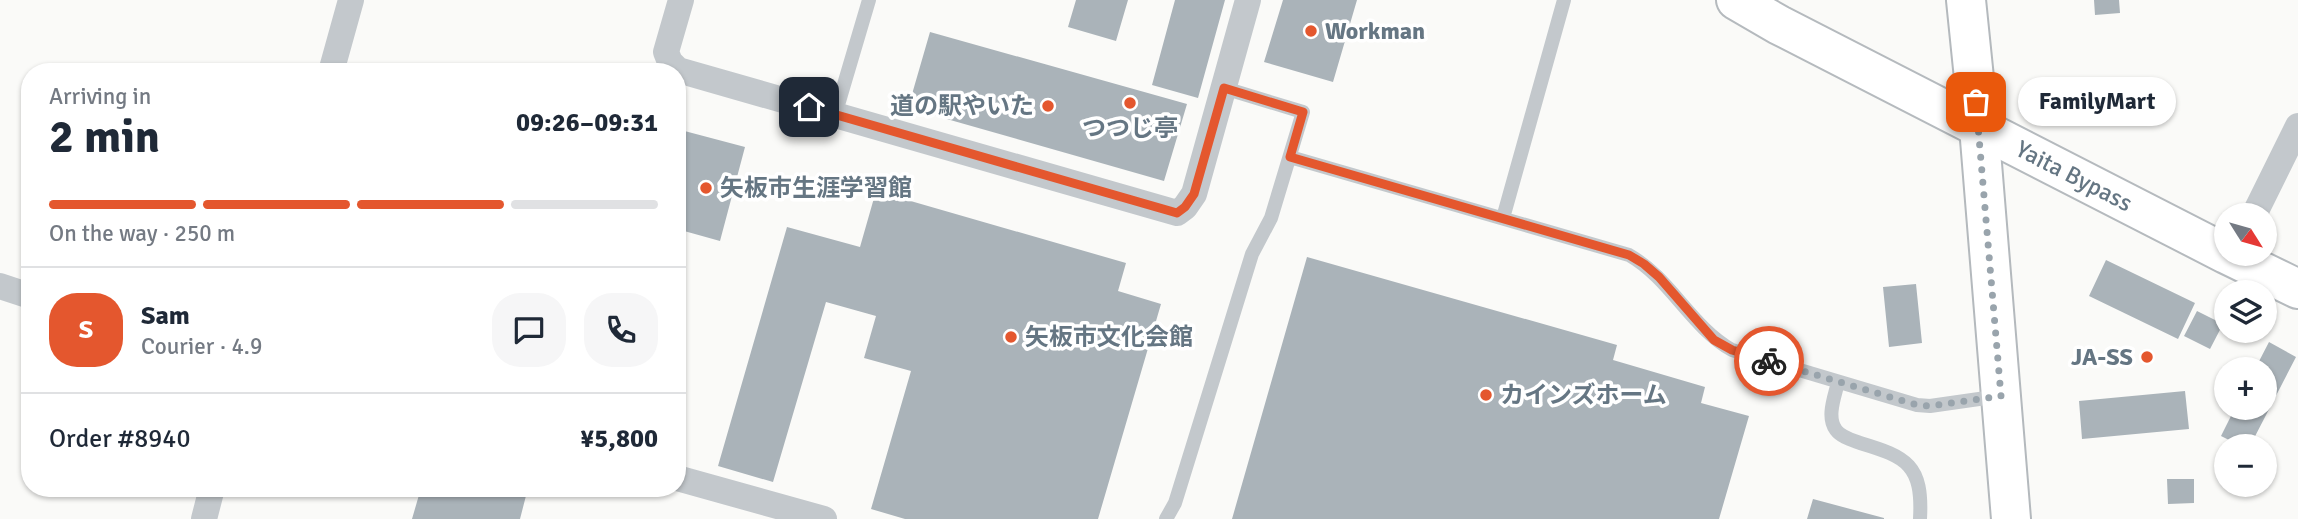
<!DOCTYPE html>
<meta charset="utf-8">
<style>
body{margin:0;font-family:Signika,"Noto Sans JP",sans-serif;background:#f6f6f7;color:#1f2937;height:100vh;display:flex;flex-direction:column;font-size:26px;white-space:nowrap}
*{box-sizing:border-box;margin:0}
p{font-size:23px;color:#747a83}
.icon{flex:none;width:38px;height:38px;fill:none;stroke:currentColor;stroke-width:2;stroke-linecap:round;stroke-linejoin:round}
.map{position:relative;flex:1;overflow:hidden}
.panel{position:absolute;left:21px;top:63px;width:665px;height:434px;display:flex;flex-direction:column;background:#fff;border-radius:28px;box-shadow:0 2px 5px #0004}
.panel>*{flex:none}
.needle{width:46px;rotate:127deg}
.controls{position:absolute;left:2214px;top:203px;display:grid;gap:14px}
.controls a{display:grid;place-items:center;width:63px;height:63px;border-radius:50%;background:#fff;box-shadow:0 2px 5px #0004;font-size:35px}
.pin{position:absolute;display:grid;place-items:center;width:60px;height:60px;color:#fff;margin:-30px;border-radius:14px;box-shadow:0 4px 10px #0006}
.courier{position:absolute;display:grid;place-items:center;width:70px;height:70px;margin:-35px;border:5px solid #e4572e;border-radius:50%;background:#fff;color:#222;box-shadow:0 2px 9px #0007}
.bubble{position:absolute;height:49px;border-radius:24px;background:#fff;box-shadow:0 2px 5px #0004;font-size:23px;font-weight:700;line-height:49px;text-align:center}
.overview em{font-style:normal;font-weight:700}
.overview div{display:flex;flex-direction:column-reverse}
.overview{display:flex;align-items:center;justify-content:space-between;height:119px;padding:0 28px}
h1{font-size:46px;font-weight:700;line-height:52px}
.bar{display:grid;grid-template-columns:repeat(4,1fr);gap:10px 7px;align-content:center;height:84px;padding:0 28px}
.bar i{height:9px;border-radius:5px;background:#e0e1e3}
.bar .on{background:#e4572e}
.bar p{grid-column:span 4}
.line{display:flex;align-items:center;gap:18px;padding:0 28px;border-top:2px solid #e0e1e3}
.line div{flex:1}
.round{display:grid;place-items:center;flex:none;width:74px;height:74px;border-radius:28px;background:#f6f6f7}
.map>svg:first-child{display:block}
.building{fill:#aab3b9}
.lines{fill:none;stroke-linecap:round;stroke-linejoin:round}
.primary-casing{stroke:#b5babe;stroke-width:42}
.highway-casing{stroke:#b4b9bd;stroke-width:42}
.lane{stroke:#c3c8cc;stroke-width:14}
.street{stroke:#c3c8cc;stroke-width:26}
.primary{stroke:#fff;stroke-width:38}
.highway{stroke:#fff;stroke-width:38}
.done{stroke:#99a4ac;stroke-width:7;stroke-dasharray:0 12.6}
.route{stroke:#e4572e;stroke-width:9}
.poi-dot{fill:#e4572e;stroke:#fff;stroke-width:2.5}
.labels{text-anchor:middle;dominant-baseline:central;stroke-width:7;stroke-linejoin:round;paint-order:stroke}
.poi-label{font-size:24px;font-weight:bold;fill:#657683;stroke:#fff;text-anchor:start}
.street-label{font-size:24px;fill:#657683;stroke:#fff}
</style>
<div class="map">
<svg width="2298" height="519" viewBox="0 0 2298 519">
<rect width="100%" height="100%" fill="#fafaf8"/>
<!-- building -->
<path class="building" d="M 1076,0 L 1128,0 L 1116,41 L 1068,27 Z
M 1175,0 L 1225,0 L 1198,98 L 1152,85 Z
M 1283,0 L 1357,0 L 1333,82 L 1264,62 Z
M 2094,0 L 2119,0 L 2120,13 L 2095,15 Z
M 930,32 L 1187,104 L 1164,181 L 908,108 Z
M 677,129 L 745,147 L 720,241 L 677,229 Z
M 876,191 L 1126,263 L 1118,291 L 1161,304 L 1098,519 L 905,519 L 871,509 L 911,371 L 864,358 L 876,316 L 826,302 L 773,482 L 718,466 L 787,227 L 860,247 Z
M 1307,257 L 1617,345 L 1613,360 L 1705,387 L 1701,403 L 1749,416 L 1719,519 L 1232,519 Z
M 2106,260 L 2195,303 L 2178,339 L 2089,296 Z
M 1916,284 L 1922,343 L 1889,347 L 1883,287 Z
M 2197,311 L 2223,324 L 2210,349 L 2184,336 Z
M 2269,342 L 2296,357 L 2250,446 L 2241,446 L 2221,436 L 2235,408 L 2264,408 L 2264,369 L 2255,369 Z
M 2185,391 L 2189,429 L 2082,439 L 2079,401 Z
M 2167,479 L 2194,479 L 2194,503 L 2168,504 Z
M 421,488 L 528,488 L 520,519 L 412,519 Z
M 1813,499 L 1884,518 L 1884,519 L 1807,519 Z"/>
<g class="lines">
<defs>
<path id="primary" d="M 1736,0 L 1779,25 L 2226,254
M 2226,254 L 2298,289"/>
<path id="highway" d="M 1966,0 L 1979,127 L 2011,519"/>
</defs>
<!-- primary casing -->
<use href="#primary" class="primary-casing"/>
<!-- highway casing -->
<use href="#highway" class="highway-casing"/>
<!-- lane -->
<path class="lane" d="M 835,115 L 869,0
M 1290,157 L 1629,255 C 1671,279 1690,326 1732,350 L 1917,405 L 1930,406 L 2000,396
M 1503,218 L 1564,0
M 1838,382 C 1835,396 1826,417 1836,430 C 1841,437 1852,440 1860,443 C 1907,457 1923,465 1920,519
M 1166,519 L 1175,503 L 1252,254 L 1271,218 L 1303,112 L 1224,88"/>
<!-- street -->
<path class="street" d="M 681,0 L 666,52 L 670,62 L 678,70 L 1177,213 L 1185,207 L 1194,194 L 1248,0
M 331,72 L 351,0
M 2254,215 L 2298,126
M 0,286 L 30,296
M 677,478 L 824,519
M 204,519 L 212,488"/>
<!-- primary -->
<use href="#primary" class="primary"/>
<!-- highway -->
<use href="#highway" class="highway"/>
</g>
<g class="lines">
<!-- done -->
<path class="done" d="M 1769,361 L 1917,405 L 1930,406 L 2001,396 L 1976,102"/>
<!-- route -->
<path class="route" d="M 809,107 L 1177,213 L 1185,207 L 1194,194 L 1224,88 L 1303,112 L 1290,157 L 1629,255 L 1644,264 L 1659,277 L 1714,340 L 1732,350 L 1769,361"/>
</g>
<!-- markers -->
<g class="poi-dot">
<circle cx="1311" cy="31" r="7"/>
<circle cx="1130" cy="103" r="7"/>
<circle cx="1048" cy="106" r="7"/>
<circle cx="706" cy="188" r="7"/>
<circle cx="1011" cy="337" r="7"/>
<circle cx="2147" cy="357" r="7"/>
<circle cx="1486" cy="395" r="7"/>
</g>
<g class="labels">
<!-- poi labels -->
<g class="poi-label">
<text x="1325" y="31">Workman</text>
<text x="1034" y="106" text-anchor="end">道の駅やいた</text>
<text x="1130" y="128" text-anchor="middle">つつじ亭</text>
<text x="720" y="188">矢板市生涯学習館</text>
<text x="1025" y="337">矢板市文化会館</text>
<text x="2133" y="357" text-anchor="end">JA-SS</text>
<text x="1500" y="395">カインズホーム</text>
</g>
<!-- street labels -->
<g class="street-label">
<text transform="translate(2074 176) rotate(27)">Yaita Bypass</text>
</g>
</g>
</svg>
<div class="controls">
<a><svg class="needle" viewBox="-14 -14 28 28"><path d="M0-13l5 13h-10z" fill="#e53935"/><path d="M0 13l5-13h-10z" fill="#747a83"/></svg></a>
<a><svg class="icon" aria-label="layers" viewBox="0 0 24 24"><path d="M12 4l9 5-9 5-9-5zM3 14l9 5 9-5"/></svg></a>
<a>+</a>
<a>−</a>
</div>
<div class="pin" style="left:1976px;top:102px;background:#ea580c"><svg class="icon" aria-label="bag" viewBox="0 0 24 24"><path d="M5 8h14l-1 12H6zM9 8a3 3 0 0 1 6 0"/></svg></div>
<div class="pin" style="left:809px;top:107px;background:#1f2937"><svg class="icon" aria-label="home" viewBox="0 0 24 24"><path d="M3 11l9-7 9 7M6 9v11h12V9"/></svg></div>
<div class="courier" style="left:1769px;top:361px"><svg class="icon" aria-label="bike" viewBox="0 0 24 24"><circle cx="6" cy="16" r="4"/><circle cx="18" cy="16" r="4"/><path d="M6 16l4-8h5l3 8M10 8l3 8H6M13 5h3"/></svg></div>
<div class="bubble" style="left:2018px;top:77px;width:158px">FamilyMart</div>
<section class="panel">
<div class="overview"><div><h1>2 min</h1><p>Arriving in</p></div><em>09:26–09:31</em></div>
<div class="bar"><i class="on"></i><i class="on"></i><i class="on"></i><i></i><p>On the way · 250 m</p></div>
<div class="line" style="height:126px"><b class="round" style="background:#e4572e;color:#fff">S</b><div><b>Sam</b><p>Courier · 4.9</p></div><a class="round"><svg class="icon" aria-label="chat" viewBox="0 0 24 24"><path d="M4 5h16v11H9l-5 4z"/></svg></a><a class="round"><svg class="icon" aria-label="phone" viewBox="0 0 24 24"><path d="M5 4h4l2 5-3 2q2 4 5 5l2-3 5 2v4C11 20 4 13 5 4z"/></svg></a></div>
<div class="line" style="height:91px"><div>Order #8940</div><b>¥5,800</b></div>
</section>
</div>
